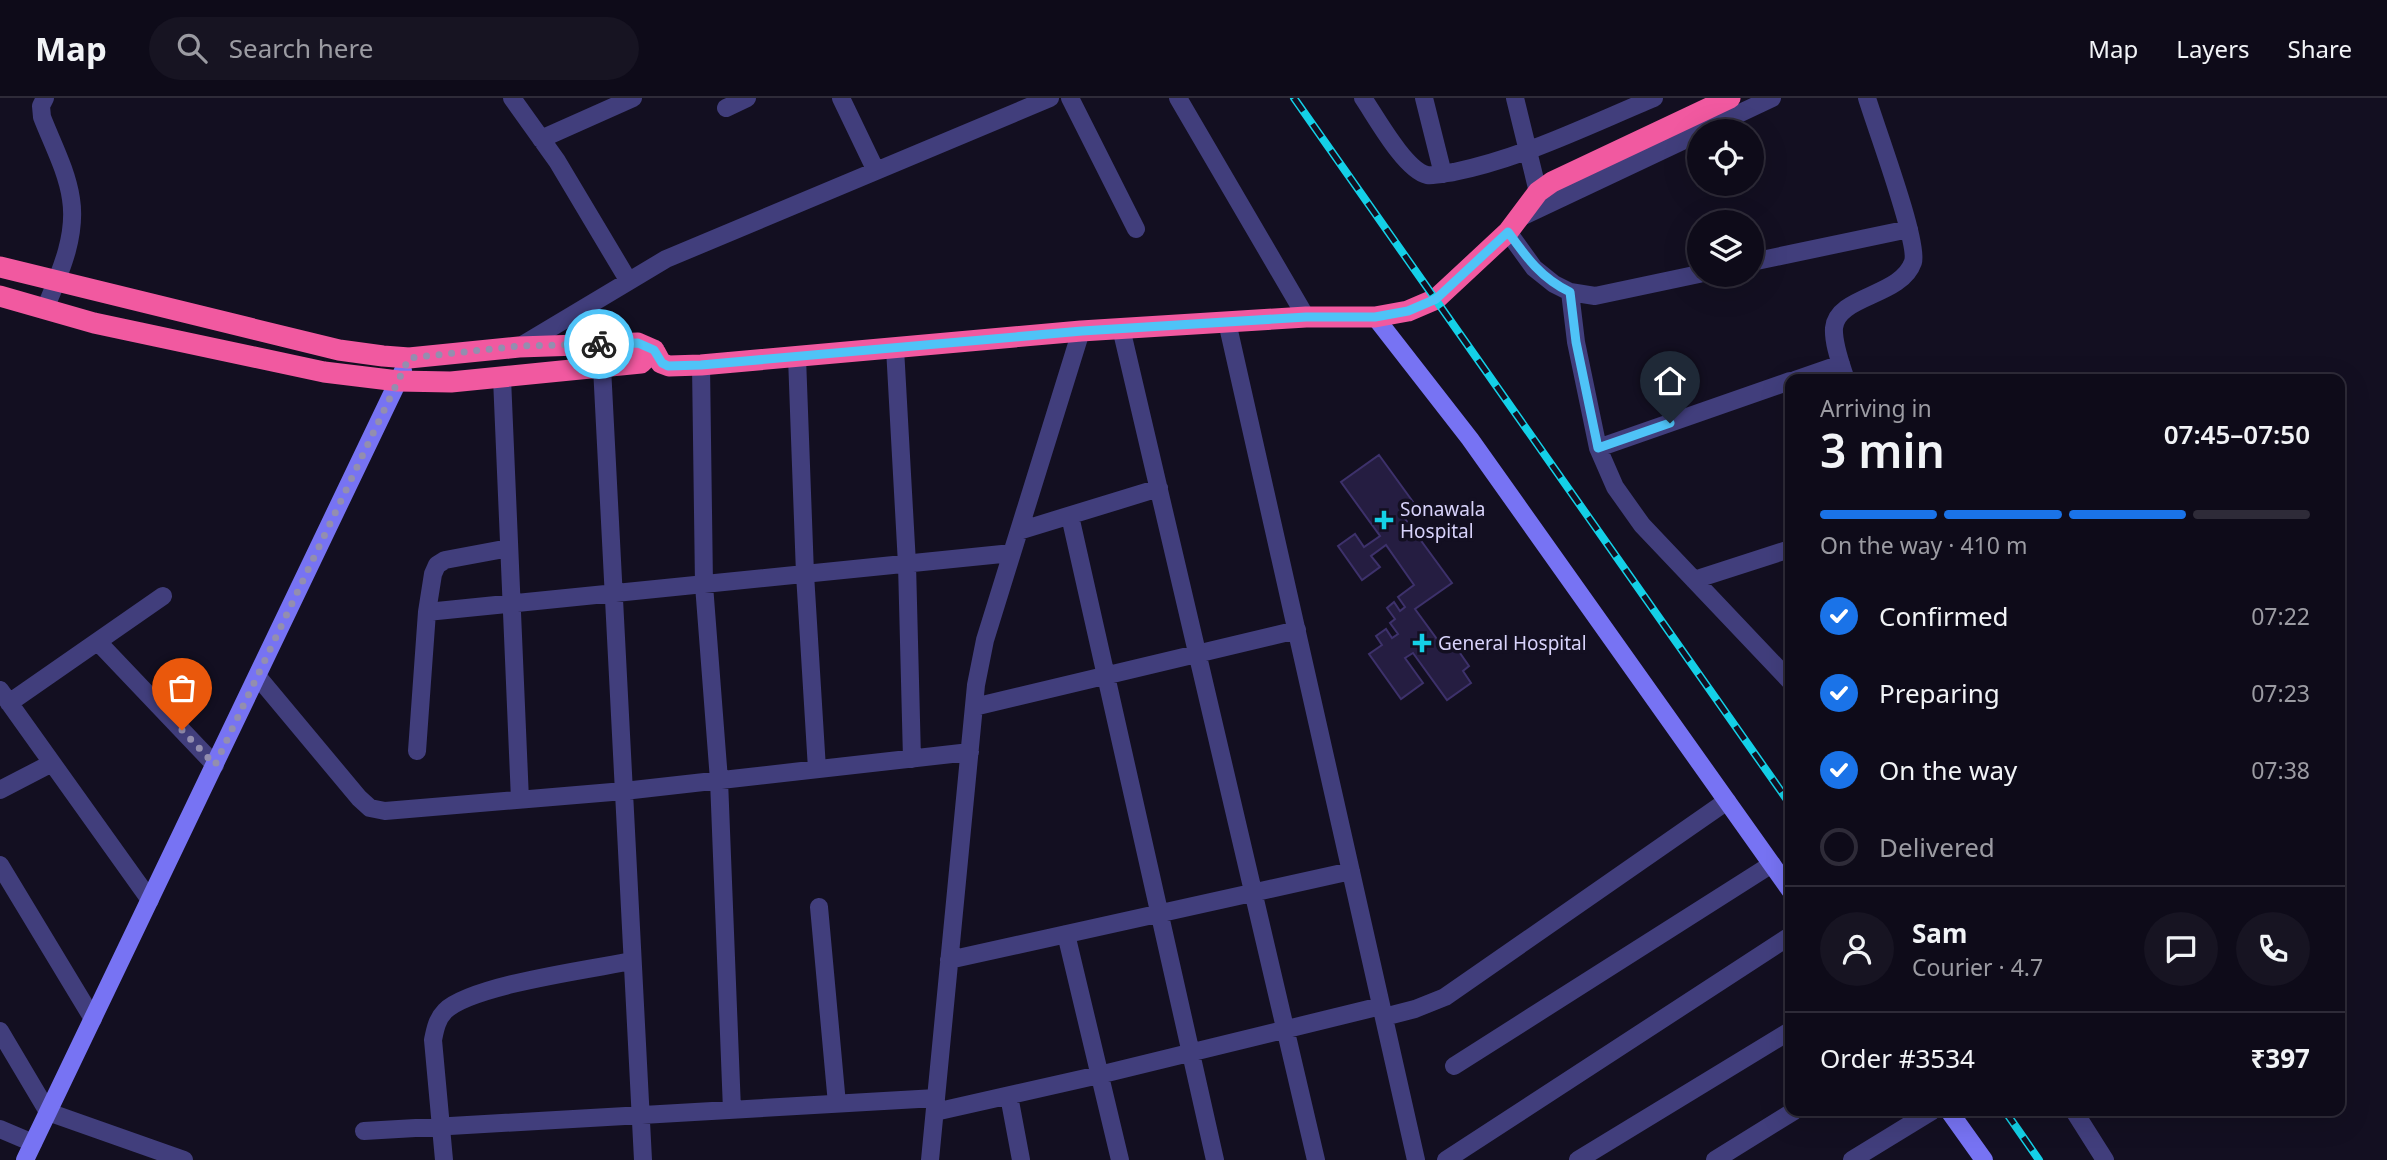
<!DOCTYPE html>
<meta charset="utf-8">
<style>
body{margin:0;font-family:"Noto Sans",sans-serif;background:#171422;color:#f1f3f6;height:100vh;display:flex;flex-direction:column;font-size:26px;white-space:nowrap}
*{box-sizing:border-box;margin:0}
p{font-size:23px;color:#9b9ba2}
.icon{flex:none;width:38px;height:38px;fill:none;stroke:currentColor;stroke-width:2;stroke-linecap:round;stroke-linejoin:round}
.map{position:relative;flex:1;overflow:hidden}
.sheet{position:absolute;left:1785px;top:276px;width:560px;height:742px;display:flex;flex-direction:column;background:#0e0b19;border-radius:14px;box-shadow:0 7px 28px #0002,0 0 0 2px #2e2b38}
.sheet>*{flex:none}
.tools{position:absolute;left:1687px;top:21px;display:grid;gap:14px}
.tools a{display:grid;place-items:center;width:77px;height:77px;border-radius:50%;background:#0e0b19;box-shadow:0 7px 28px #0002,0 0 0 2px #2e2b38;font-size:35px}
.pin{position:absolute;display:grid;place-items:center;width:60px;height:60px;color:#fff;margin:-72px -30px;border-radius:50% 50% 50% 0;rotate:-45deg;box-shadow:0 0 7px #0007}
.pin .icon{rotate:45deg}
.courier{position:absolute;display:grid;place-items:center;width:70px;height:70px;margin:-35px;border:5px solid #4fc3f7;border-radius:50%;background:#fff;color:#222;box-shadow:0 2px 9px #0007}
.headline em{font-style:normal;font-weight:600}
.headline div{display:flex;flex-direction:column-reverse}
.headline{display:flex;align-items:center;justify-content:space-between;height:119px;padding:0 35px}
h1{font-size:46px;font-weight:600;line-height:52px}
.bar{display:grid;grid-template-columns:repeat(4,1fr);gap:10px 7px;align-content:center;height:84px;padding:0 35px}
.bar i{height:9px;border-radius:5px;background:#2e2b38}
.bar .on{background:#1a73e8}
.bar p{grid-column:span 4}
.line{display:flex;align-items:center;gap:18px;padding:0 35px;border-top:2px solid #2e2b38}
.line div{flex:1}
.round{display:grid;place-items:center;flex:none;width:74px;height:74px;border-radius:37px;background:#171422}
ol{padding:0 35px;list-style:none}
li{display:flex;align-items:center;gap:21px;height:77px}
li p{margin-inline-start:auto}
li .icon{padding:7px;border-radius:50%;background:#1a73e8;color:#fff;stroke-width:4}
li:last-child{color:#9b9ba2}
li i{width:38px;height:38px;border:4px solid #2e2b38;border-radius:50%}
header{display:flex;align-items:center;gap:42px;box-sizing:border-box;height:98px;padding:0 35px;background:#0e0b19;border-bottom:2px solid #2e2b38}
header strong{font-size:33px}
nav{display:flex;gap:38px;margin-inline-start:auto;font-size:24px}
.search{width:490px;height:63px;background:#171422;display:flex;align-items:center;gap:18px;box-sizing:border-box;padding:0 24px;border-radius:38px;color:#9b9ba2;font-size:26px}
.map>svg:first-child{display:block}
.building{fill:#251d41;stroke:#3d316b;stroke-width:2}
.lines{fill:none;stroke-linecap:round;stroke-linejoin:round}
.street{stroke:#413e7c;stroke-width:18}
.secondary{stroke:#7773f3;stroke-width:18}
.highway{stroke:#f159a0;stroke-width:21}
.rail-casing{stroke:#14d0e7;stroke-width:8}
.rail{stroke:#130f21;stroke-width:5;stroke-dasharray:16;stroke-linecap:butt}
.done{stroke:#938eaf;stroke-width:7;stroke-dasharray:0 12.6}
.route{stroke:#4fc3f7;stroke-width:9}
.poi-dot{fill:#14d0e7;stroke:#130f21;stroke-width:2.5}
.labels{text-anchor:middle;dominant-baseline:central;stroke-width:7;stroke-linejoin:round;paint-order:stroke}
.poi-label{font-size:19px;fill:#d8d3fb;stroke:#130f21;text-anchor:start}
</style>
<header>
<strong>Map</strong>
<div class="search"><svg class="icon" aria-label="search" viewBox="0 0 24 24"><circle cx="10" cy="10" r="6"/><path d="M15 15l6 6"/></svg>Search here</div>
<nav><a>Map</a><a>Layers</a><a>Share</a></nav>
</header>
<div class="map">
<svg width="2387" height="1062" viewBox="0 0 2387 1062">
<rect width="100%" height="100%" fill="#130f21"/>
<!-- building -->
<path class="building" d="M 1379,357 L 1416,408 L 1403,418 L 1452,485 L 1415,511 L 1445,552 L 1453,545 L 1469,568 L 1463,573 L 1471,585 L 1447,602 L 1413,555 L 1405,560 L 1423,585 L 1401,601 L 1369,556 L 1382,547 L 1376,538 L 1386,531 L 1392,540 L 1398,536 L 1390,525 L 1395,521 L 1387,510 L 1394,504 L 1400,513 L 1405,509 L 1398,499 L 1414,487 L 1386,447 L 1371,458 L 1380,469 L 1362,482 L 1338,448 L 1355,436 L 1364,449 L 1380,438 L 1341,384 Z"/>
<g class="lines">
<!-- street -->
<path class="street" d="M 512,0 L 557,63 L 628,182
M 841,0 L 876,73
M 1070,0 L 1136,131
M 1178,0 L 1306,219
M 1363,0 C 1376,19 1405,72 1427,77 C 1435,78 1446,75 1454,74 C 1523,60 1589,27 1654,0
M 1424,0 L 1443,76
M 1515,0 L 1538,94
M 726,10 L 747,0
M 1702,33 L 1772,0
M 541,41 L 633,0
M 1521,119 L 1699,35
M 1508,134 L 1534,170 L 1554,186 L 1570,194 L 1595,198 L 1699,176
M 1752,164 L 1909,131
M 1570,194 L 1576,244 L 1598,350 L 1615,389 L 1642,427 L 1790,583
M 45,211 C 59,177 77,139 71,101 C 67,73 52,45 42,19 L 41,8 L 45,0
M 1227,224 L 1416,1062
M 1121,230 L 1316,1062
M 519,249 L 666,161 L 1050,0
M 895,250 L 907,466 L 912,661
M 797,259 L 805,476 L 817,671
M 701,267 L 704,487 L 719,682 L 732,1012
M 602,269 L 643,1062
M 502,280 L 520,702
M 1795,282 L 1841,266
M 1846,282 C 1841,266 1833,246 1834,230 C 1837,197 1901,199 1913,164 C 1919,144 1875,27 1867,0
M 1598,350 L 1790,283
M 1070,418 L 1215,1062
M 1019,433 L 1159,390
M 1694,482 L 1790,451
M 427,514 L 1012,455
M 98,544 L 215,667
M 258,579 L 359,700 L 370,710 L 385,713 L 624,693 L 970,654
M 0,592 L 150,802
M 9,605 L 163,498
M 974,609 L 1297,532
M 417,653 L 427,514 L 433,476 L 437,467 L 445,462 L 509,450
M 0,692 L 52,665
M 0,767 L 93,921
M 819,809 L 837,1006
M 1066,836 L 1120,1062
M 949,862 L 1351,773
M 1384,919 L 1415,911 L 1445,899 L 1727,703
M 0,933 L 48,1014 L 184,1062
M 1454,968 L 1772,766
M 1009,998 L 1021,1062
M 2074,1013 L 2105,1062
M 935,1014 L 1099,977 L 1381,908
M 0,1031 L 33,1045
M 364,1033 L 936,1000
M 444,1062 L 433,942 C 435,932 437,921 445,913 C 471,887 592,871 632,863
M 930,1062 L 976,587 L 985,542 L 1081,233
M 1446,1062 L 1790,838
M 1578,1062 L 1790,933
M 1715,1062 L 1794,1013
M 1852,1062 L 1932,1013"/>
<!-- secondary -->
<path class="secondary" d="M 1375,219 L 1470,341 L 1790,792
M 1949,1013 L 1984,1062
M 25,1062 L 403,273"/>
<!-- highway -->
<path class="highway" d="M 0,169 L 339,252 L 383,258 L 409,260 L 519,249 L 638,245 L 654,252 L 661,265 L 669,268 L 701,267 L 1081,233 L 1306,219 L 1375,219 L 1408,213 L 1436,201 L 1508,134 L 1538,94 L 1552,84 L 1730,0
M 0,198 L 94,225 L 324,274 L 398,283 L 451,284 L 641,265 L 654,252"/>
<defs>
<path id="rail" d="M 1294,0 L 1790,706
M 2005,1013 L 2039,1062"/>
</defs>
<!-- rail casing -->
<use href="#rail" class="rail-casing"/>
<!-- rail -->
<use href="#rail" class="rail"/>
</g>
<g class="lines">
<!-- done -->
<path class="done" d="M 182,632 L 215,667 L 409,260 L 519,248 L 599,246"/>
<!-- route -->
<path class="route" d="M 599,246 L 638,245 L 654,252 L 662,265 L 668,268 L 701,267 L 1082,233 L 1306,219 L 1375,219 L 1408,213 L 1436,201 L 1508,134 C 1526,159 1541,180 1570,194 L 1576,244 L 1598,350 L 1670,325"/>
</g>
<!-- markers -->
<g class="poi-dot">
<path d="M1380.5 411.5h7v7h7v7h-7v7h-7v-7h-7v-7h7z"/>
<path d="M1418.5 534.5h7v7h7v7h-7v7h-7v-7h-7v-7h7z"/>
</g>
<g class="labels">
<!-- poi labels -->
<g class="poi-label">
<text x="1400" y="411">Sonawala<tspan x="1400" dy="22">Hospital</tspan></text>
<text x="1438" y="545">General Hospital</text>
</g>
</g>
</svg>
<div class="tools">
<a><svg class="icon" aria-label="locate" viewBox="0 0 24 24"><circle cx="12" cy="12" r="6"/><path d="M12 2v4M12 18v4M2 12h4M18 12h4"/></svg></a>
<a><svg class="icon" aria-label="layers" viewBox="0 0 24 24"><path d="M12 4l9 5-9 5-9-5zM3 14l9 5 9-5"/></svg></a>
</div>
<div class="pin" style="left:182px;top:632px;background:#ea580c"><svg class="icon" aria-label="bag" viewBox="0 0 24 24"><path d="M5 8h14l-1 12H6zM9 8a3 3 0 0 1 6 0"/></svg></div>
<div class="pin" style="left:1670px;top:325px;background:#1f2937"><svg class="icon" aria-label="home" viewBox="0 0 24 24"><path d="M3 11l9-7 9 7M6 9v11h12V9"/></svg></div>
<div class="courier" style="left:599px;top:246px"><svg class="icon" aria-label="bike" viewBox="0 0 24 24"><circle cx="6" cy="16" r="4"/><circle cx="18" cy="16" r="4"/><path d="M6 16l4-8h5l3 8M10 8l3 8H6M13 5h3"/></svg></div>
<section class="sheet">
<div class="headline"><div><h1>3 min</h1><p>Arriving in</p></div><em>07:45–07:50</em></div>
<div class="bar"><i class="on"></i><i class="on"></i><i class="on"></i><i></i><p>On the way · 410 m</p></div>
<ol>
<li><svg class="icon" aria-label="check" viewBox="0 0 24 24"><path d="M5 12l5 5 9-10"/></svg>Confirmed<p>07:22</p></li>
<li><svg class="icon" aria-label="check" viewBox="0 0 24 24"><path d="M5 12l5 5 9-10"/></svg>Preparing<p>07:23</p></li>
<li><svg class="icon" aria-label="check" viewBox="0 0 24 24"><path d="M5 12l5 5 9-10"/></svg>On the way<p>07:38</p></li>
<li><i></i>Delivered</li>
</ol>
<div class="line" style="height:126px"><a class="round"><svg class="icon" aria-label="person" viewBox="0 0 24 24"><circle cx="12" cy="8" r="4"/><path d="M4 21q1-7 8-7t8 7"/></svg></a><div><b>Sam</b><p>Courier · 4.7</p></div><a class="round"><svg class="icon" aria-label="chat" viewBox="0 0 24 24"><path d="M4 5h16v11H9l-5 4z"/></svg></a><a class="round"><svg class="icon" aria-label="phone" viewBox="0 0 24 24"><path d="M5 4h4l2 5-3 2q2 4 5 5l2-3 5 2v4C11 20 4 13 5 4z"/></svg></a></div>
<div class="line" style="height:91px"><div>Order #3534</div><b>₹397</b></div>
</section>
</div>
